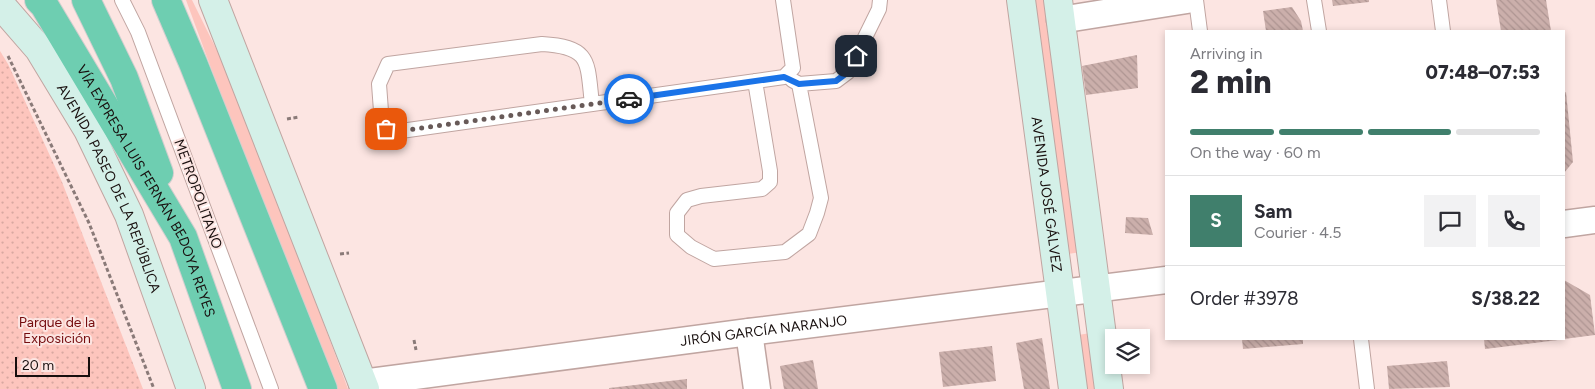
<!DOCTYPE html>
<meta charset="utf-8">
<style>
body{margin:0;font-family:Figtree,sans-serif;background:#f2f2f3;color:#2b2b33;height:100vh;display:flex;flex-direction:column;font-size:19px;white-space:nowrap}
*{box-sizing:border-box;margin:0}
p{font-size:16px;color:#7c7c81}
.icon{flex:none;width:28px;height:28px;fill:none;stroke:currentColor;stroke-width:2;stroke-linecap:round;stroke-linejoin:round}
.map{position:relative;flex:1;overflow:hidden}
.drawer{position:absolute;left:1165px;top:30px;width:400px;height:310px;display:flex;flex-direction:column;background:#fff;border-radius:0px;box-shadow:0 2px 8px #0003}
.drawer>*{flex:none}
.tools{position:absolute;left:1105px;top:329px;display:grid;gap:10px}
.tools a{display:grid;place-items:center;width:45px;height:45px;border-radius:0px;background:#fff;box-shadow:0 2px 8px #0003;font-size:25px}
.scale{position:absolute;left:15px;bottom:12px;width:75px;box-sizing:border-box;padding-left:5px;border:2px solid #180f0e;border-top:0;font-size:14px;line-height:18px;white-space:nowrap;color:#180f0e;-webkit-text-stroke:4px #fce5e2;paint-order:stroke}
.pin{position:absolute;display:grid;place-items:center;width:42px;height:42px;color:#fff;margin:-21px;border-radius:10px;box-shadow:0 2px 8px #0006}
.courier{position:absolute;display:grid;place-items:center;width:50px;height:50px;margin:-25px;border:4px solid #1a73e8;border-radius:50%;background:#fff;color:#222;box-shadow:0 1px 6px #0007}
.summary em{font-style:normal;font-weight:800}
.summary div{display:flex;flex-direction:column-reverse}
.summary{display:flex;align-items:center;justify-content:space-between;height:85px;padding:0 25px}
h1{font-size:32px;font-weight:800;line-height:38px}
.bar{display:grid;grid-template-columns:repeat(4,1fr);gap:8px 5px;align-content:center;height:60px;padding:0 25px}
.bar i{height:6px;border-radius:4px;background:#e1e1e2}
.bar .current{background:#407f6c}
.bar p{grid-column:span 4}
.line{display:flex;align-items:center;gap:12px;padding:0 25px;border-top:1px solid #e1e1e2}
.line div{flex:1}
.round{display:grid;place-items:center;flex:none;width:52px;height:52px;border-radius:0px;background:#f2f2f3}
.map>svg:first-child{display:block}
.grass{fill:#fdc5bd}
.park{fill:url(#park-dots)}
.building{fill:url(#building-back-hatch)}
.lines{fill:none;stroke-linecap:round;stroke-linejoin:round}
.lane-casing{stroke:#c0a5a1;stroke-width:16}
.street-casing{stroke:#c0a5a1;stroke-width:29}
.secondary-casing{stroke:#c0a5a1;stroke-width:30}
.highway-casing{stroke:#d1cfcf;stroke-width:30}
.path{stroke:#8a7a78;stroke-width:3;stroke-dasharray:4 2.5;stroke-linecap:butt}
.lane{stroke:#fff;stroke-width:14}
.street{stroke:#fff;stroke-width:26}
.secondary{stroke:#d4f0e8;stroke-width:28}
.highway{stroke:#6eceb1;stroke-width:28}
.done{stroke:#685a58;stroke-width:5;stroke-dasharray:0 9}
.route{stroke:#1a73e8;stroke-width:6}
.labels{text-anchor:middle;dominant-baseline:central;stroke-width:4;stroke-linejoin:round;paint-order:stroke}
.street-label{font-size:14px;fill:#180f0e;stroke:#fce5e2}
.park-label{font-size:14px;fill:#750d0f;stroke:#fce5e2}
</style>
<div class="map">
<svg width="1595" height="389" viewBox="0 0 1595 389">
<defs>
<pattern id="park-dots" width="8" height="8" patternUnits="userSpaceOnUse" patternTransform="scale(1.25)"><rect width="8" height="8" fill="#fdc5bd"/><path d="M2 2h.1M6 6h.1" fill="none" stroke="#d8a8a1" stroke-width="1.8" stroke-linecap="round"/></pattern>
<pattern id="building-back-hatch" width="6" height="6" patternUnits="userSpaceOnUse" patternTransform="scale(1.25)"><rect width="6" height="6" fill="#cbafab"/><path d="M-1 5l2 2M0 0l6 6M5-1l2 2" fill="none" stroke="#ae9592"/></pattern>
</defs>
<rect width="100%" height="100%" fill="#fce5e2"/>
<!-- grass -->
<path class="grass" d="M 186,0 L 192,0 L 239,95 L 348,389 L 329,389 Z
M 1034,0 L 1047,0 L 1081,252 L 1068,254 Z
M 1091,333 L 1098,389 L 1085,389 L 1078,335 Z"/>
<!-- park -->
<path class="park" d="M 0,51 L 8,64 L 62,182 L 143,389 L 0,389 Z"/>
<!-- building -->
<path class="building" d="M 1332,0 L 1369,0 L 1369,2 L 1333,6 Z
M 1496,0 L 1546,0 L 1551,31 L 1501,31 Z
M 1292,7 L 1301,21 L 1303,31 L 1266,31 L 1263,11 Z
M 1137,55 L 1138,88 L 1086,95 L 1082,66 Z
M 1566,92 L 1573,162 L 1564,173 L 1564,93 Z
M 1126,217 L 1148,218 L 1153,235 L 1125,233 Z
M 1564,280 L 1590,295 L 1595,335 L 1564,339 Z
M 1042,338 L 1050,389 L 1024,389 L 1016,343 Z
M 1242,339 L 1303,339 L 1303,344 L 1243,349 Z
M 1484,339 L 1558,339 L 1558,340 L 1485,349 Z
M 992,346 L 996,381 L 943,387 L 939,352 Z
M 813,360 L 818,389 L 784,389 L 780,366 Z
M 1447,361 L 1450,387 L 1389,389 L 1387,366 Z
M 687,379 L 687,389 L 609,389 L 609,388 Z"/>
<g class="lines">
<defs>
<path id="lane" d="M 122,0 L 138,32 L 271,389
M 1196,0 L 1200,31
M 1314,0 L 1319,31
M 1439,0 L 1443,31
M 792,80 L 799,84 L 836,81 L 848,72 L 879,9 L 880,0
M 755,81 L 770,171 L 770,182 L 762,189 L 701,196 L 687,200 L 677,213 L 677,235 L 691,247 L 714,259 L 785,252 L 809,234 L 817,213 L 821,198 L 799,84
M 592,104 C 587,62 592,47 542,44 L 388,64 L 379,84 L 381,111 L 383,122 L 386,129 L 401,131 L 784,77 L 793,68 L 783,0
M 1361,339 L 1367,389"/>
<g id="street">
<path d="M 1060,20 L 1187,0"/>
<path d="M 1564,224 L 1595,220"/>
<path d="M 749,332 L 757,389"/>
<path id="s1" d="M 362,383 L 749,332 L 1166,280"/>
</g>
<g id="secondary">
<path d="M 213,0 L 365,389"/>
<path id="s2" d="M 1021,0 L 1073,389"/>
<path d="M 1058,0 L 1109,389"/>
<path id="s3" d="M 0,4 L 39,49 L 88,130 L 129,215 L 191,389"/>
</g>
<g id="highway">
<path id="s4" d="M 39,0 L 44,5 L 183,237 L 237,389"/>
<path d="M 86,0 L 124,78 L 159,173"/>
<path d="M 166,0 L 193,63 L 323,389"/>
</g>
</defs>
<!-- lane casing -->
<use href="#lane" class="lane-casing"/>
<!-- street casing -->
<use href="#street" class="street-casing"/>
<!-- secondary casing -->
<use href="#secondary" class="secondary-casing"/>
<!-- highway casing -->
<use href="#highway" class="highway-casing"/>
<!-- path -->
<path class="path" d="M 8,56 L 89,223 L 154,389
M 287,119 L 299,117
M 340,254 L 349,253
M 414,340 L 416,350"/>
<!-- lane -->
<use href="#lane" class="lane"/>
<!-- street -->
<use href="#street" class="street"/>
<!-- secondary -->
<use href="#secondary" class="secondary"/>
<!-- highway -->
<use href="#highway" class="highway"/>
</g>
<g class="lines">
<!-- done -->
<path class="done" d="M 386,129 L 401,131 L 629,99"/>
<!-- route -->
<path class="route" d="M 629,99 L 784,77 L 799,84 L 836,81 L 848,72 L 856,56"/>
</g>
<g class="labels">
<!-- street labels -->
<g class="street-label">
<text stroke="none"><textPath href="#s3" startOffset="216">AVENIDA PASEO DE LA REPÚBLICA</textPath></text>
<text stroke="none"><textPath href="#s4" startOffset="220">VÍA EXPRESA LUIS FERNÁN BEDOYA REYES</textPath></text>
<text transform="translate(198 194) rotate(70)">METROPOLITANO</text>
<text stroke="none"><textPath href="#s2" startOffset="196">AVENIDA JOSÉ GÁLVEZ</textPath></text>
<text stroke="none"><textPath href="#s1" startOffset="405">JIRÓN GARCÍA NARANJO</textPath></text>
</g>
<!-- park labels -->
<g class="park-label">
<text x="57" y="322">Parque de la<tspan x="57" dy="16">Exposición</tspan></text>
</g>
</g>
</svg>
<div class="tools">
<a><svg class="icon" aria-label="layers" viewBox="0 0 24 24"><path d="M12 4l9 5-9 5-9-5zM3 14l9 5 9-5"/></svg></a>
</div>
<div class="scale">20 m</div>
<div class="pin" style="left:386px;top:129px;background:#ea580c"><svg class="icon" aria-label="bag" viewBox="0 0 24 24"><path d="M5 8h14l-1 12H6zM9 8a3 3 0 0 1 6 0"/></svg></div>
<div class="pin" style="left:856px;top:56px;background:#1f2937"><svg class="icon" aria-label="home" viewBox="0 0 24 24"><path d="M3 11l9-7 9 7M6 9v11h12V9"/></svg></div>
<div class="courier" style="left:629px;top:99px"><svg class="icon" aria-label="car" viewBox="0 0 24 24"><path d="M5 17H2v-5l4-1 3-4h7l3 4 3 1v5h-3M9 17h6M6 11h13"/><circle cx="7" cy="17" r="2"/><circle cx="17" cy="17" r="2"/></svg></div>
<section class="drawer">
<div class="summary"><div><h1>2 min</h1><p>Arriving in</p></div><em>07:48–07:53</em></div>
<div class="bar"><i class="current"></i><i class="current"></i><i class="current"></i><i></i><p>On the way · 60 m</p></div>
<div class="line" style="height:90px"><b class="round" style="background:#407f6c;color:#fff">S</b><div><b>Sam</b><p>Courier · 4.5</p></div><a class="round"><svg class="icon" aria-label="chat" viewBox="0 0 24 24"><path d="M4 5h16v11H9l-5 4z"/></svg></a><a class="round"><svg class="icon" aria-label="phone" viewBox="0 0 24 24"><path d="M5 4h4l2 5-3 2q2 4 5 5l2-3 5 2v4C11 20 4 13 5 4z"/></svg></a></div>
<div class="line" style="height:65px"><div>Order #3978</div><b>S/38.22</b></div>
</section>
</div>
